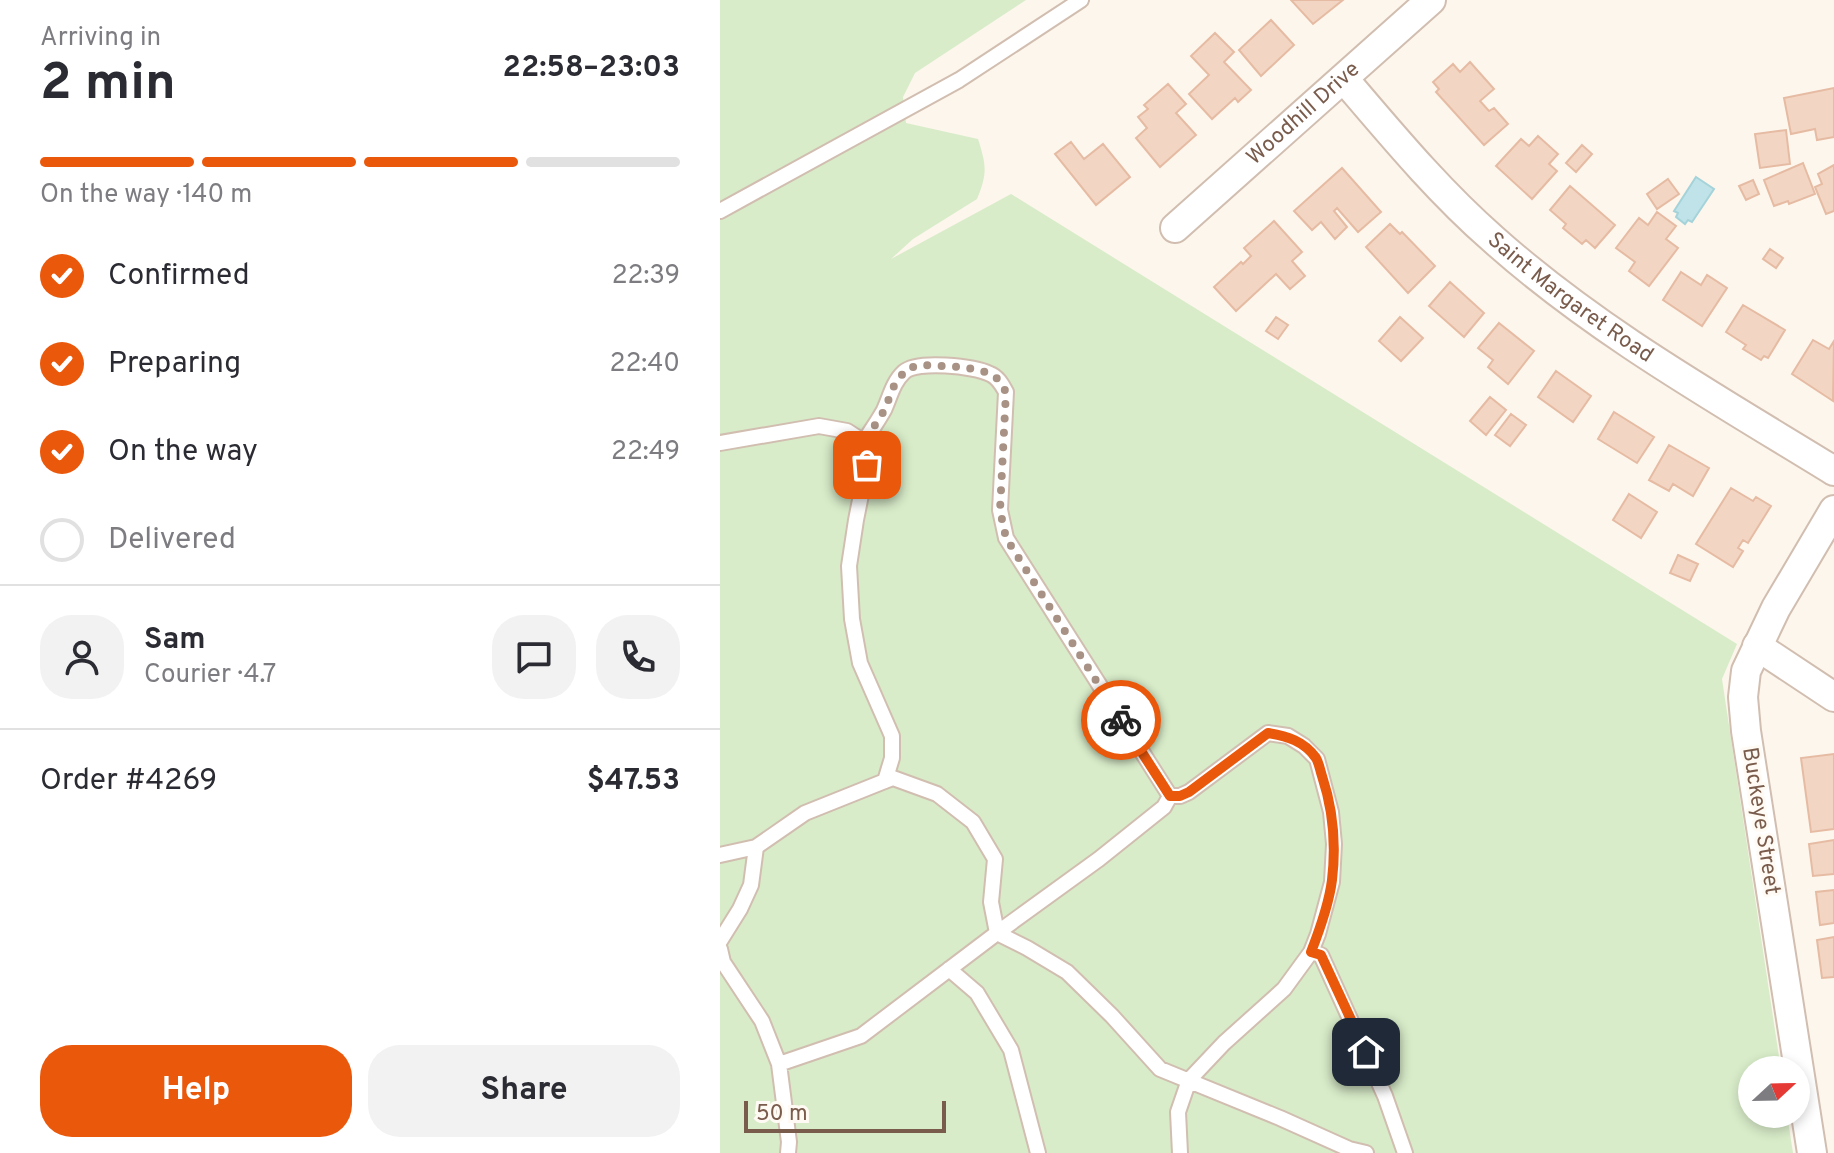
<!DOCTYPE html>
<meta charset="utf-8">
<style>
body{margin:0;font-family:Overpass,sans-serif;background:#f2f2f3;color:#2b2b33;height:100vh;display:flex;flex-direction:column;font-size:30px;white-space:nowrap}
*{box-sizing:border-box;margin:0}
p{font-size:26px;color:#7c7c81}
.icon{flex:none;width:44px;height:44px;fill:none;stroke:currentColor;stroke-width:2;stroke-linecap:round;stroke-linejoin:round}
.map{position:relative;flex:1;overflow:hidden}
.details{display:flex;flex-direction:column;background:#fff;width:720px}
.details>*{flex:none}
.needle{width:52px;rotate:68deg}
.fabs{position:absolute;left:1018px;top:1056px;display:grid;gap:16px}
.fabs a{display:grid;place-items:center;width:72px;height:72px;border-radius:50%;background:#fff;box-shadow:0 4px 12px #0003;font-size:40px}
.scale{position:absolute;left:24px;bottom:20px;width:202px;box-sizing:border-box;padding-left:8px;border:4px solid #7a5c4d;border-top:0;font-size:22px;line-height:28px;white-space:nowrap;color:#7a5c4d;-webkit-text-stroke:6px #fffaf3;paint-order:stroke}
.pin{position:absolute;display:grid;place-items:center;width:68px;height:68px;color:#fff;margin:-34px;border-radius:16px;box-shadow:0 4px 12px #0006}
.courier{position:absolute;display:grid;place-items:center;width:80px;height:80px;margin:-40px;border:6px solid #ea580c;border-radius:50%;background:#fff;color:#222;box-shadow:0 2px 10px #0007}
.headline em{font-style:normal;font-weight:700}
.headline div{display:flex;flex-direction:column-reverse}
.headline{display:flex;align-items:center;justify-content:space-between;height:136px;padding:0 40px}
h1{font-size:52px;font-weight:700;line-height:60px}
.bar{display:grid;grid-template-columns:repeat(4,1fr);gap:12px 8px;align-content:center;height:96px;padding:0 40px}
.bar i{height:10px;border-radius:6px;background:#e1e1e2}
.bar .selected{background:#ea580c}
.bar p{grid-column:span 4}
.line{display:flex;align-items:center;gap:20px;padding:0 40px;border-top:2px solid #e1e1e2}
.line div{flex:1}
.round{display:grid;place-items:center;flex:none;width:84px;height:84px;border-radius:32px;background:#f2f2f3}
ol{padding:0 40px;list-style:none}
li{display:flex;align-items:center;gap:24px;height:88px}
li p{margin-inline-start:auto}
li .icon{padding:8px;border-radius:50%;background:#ea580c;color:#fff;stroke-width:4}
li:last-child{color:#7c7c81}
li i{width:44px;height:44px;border:4px solid #e1e1e2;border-radius:50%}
.primary-button{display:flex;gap:16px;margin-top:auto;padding:16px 40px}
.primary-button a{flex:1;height:92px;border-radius:32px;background:#ea580c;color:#fff;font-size:32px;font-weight:700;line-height:92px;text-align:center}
.primary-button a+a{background:#f2f2f3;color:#2b2b33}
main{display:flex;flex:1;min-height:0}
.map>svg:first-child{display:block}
.green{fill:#d8ecc9}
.water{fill:#bfe3e8;stroke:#a5d3da;stroke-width:2}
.building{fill:#f3d5c3;stroke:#e6bba3;stroke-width:2}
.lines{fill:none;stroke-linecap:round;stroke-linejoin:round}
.lane-casing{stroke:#d1beb0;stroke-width:18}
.street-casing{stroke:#d1beb0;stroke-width:32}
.lane{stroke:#fff;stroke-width:14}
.street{stroke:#fff;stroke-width:28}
.done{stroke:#a89285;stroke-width:8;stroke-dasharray:0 14.4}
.route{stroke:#ea580c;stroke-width:10}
.labels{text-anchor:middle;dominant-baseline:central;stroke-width:6;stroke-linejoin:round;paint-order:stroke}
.street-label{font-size:22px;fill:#7a5c4d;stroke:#fffaf3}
</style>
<main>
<section class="details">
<div class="headline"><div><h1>2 min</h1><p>Arriving in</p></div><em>22:58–23:03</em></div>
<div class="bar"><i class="selected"></i><i class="selected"></i><i class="selected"></i><i></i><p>On the way · 140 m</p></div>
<ol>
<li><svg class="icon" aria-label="check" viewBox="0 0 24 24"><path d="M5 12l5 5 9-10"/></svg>Confirmed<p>22:39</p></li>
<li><svg class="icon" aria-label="check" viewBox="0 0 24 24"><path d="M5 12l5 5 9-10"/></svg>Preparing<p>22:40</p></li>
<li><svg class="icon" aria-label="check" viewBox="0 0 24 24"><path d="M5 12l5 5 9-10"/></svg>On the way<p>22:49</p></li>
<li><i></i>Delivered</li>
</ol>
<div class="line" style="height:144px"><a class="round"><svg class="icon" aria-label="person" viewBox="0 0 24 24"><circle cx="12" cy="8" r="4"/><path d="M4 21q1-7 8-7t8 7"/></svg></a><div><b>Sam</b><p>Courier · 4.7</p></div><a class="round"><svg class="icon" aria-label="chat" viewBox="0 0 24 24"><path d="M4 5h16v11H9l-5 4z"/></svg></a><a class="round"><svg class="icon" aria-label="phone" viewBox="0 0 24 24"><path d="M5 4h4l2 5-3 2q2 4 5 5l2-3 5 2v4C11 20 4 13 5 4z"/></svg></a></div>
<div class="line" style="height:104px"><div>Order #4269</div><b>$47.53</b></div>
<div class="primary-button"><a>Help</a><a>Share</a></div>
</section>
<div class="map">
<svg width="1114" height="1153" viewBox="0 0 1114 1153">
<rect width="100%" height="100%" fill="#fdf6ec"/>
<!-- green -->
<path class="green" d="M 0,0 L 306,0 L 195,73 L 183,97 L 186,123 L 258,139 C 266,164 268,173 257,199 L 193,239 L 171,259 L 291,194 L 1017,644 L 1002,679 L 1061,1070 L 1032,1070 L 1032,1114 L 1067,1114 L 1073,1153 L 0,1153 Z"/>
<!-- water -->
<path class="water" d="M 976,177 L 994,189 L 972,222 L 968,220 L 965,224 L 956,217 L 958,213 L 954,211 Z"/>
<!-- building -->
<path class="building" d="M 571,0 L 623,0 L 593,24 Z
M 551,20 L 574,45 L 541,76 L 519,50 Z
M 495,33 L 514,52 L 504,62 L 531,90 L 518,102 L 515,98 L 492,119 L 469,94 L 489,75 L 471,56 Z
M 750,62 L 774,89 L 760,101 L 769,111 L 774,108 L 788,124 L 764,145 L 716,92 L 719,89 L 713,82 L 733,64 L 740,72 Z
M 448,84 L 466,104 L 456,113 L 476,135 L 440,167 L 416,138 L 427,128 L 418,117 L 428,109 L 424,105 Z
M 1114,88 L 1114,137 L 1097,140 L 1095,129 L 1071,134 L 1064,98 Z
M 1066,130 L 1070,164 L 1040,168 L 1035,134 Z
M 818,136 L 838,154 L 829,164 L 837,171 L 812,199 L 776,166 L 801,139 L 809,146 Z
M 351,142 L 364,159 L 383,144 L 410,177 L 376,205 L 335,154 Z
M 862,145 L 872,154 L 856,172 L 846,163 Z
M 1083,163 L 1095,194 L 1069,204 L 1068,201 L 1054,206 L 1044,180 Z
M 1114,165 L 1114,211 L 1106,214 L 1095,187 L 1102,184 L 1098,174 Z
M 622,168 L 661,212 L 638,232 L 617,208 L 614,211 L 627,227 L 615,239 L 601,222 L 592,230 L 574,211 Z
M 948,179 L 959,194 L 937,209 L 927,194 Z
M 1033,180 L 1039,194 L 1026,200 L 1019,186 Z
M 850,186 L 895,225 L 875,248 L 866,240 L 862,244 L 843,228 L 846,224 L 830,210 Z
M 937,212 L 956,226 L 946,239 L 958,248 L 929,286 L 909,271 L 915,262 L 896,248 L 919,218 L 928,225 Z
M 554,221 L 582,252 L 572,261 L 585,276 L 570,289 L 556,274 L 516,311 L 494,287 L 521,262 L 523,264 L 531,256 L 524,248 Z
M 670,224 L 680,234 L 682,232 L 715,266 L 688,293 L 646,247 Z
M 1050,249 L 1063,258 L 1056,268 L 1043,259 Z
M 961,272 L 981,285 L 987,275 L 1007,288 L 982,326 L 943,300 Z
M 730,282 L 764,313 L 744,337 L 709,306 Z
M 1023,305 L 1065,330 L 1048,358 L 1044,356 L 1041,360 L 1023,349 L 1026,345 L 1006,332 Z
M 556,317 L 568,325 L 558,339 L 546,331 Z
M 680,317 L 703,338 L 681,361 L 659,341 Z
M 779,323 L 814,351 L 788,384 L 768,367 L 773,360 L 758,348 Z
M 1093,340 L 1109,349 L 1114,341 L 1113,401 L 1072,374 Z
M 836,371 L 871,396 L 853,422 L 818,397 Z
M 770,397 L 786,410 L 766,435 L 750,421 Z
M 894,412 L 934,437 L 917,463 L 878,439 Z
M 791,414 L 806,425 L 790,446 L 775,435 Z
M 949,445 L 989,468 L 973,496 L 953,484 L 949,491 L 929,480 Z
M 1011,488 L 1033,501 L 1036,497 L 1051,506 L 1028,543 L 1023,540 L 1018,548 L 1023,551 L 1013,567 L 976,544 Z
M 909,494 L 937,512 L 921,538 L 893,520 Z
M 958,555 L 978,564 L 970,581 L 950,573 Z
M 1114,754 L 1114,829 L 1091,832 L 1081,758 Z
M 1114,840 L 1114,874 L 1093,876 L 1089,844 Z
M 1114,890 L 1114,923 L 1100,925 L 1096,892 Z
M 1114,937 L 1114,977 L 1102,978 L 1097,940 Z"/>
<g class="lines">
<defs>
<path id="lane" d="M 0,211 L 239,80 L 361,0
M 144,442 L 147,465 L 136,520 L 129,566 L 132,619 L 140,663 L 172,736 L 172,758 L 165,781
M 0,443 L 99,426 L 127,431 L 144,442 C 150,432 158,421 164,410 C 170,397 173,382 184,372 C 197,360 254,366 270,374 C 278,377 282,385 286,392 L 280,510 L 286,538 L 450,796 L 460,796 L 469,792 L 548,733 L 568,736 L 584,746 L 597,759 L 611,812 L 614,844 L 612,882 L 598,934 L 591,952 L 564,989 L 504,1043 L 469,1080 L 458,1112 L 460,1153
M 0,855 L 36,847
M 0,941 L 20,909 L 31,885 L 36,847 L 85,813 L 165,781 L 173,778 L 217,794 L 253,822 L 275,859 L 271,902 L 277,933 L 379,859 L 444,807 L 450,796
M 0,949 L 3,962 L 42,1021 L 59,1064
M 591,952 L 601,955 L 665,1096 L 685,1153
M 229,969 L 257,993 L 291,1050 L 318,1153
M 68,1153 L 69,1142 L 59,1064 L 141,1036 L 277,933 L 307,948 L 347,972 L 392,1016 L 440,1069 L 560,1118 L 629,1149 L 646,1153"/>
<g id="street">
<path id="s1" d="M 624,79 C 671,134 718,191 773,239 C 876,331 997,399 1114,471"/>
<path id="s2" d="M 455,228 L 711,0"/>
<path d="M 1037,646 L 1114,697"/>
<path d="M 1092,1153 L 1026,731 L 1023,697 L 1026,671 L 1056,608 L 1114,510"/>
</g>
</defs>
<!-- lane casing -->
<use href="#lane" class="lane-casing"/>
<!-- street casing -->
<use href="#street" class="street-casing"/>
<!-- lane -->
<use href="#lane" class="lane"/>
<!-- street -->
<use href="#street" class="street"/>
</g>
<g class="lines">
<!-- done -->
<path class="done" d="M 147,465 L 144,442 L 164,411 L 174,386 L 186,369 L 201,365 L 244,367 L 270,373 L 279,380 L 286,392 L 280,510 L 286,538 L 401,720"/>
<!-- route -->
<path class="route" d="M 401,720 L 450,796 L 460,796 L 469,792 L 548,733 C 567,736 584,741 596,758 C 599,763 600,770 602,776 C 613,809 616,846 612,880 C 609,904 600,929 591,952 L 601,955 L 646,1052"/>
</g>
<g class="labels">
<!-- street labels -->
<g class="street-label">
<text stroke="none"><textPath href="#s2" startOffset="172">Woodhill Drive</textPath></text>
<text stroke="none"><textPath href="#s1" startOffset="316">Saint Margaret Road</textPath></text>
<text transform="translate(1040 821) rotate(81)">Buckeye Street</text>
</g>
</g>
</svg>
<div class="fabs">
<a><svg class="needle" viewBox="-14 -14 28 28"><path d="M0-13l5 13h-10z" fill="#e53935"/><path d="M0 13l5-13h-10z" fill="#7c7c81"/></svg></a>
</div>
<div class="scale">50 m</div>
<div class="pin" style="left:147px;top:465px;background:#ea580c"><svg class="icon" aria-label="bag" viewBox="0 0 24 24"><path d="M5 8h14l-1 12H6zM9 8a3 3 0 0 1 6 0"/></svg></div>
<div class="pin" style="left:646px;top:1052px;background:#1f2937"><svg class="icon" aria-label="home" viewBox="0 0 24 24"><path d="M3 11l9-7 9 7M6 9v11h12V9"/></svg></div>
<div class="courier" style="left:401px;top:720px"><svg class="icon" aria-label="bike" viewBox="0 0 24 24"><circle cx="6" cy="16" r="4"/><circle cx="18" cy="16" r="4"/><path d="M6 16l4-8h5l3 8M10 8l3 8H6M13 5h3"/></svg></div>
</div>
</main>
